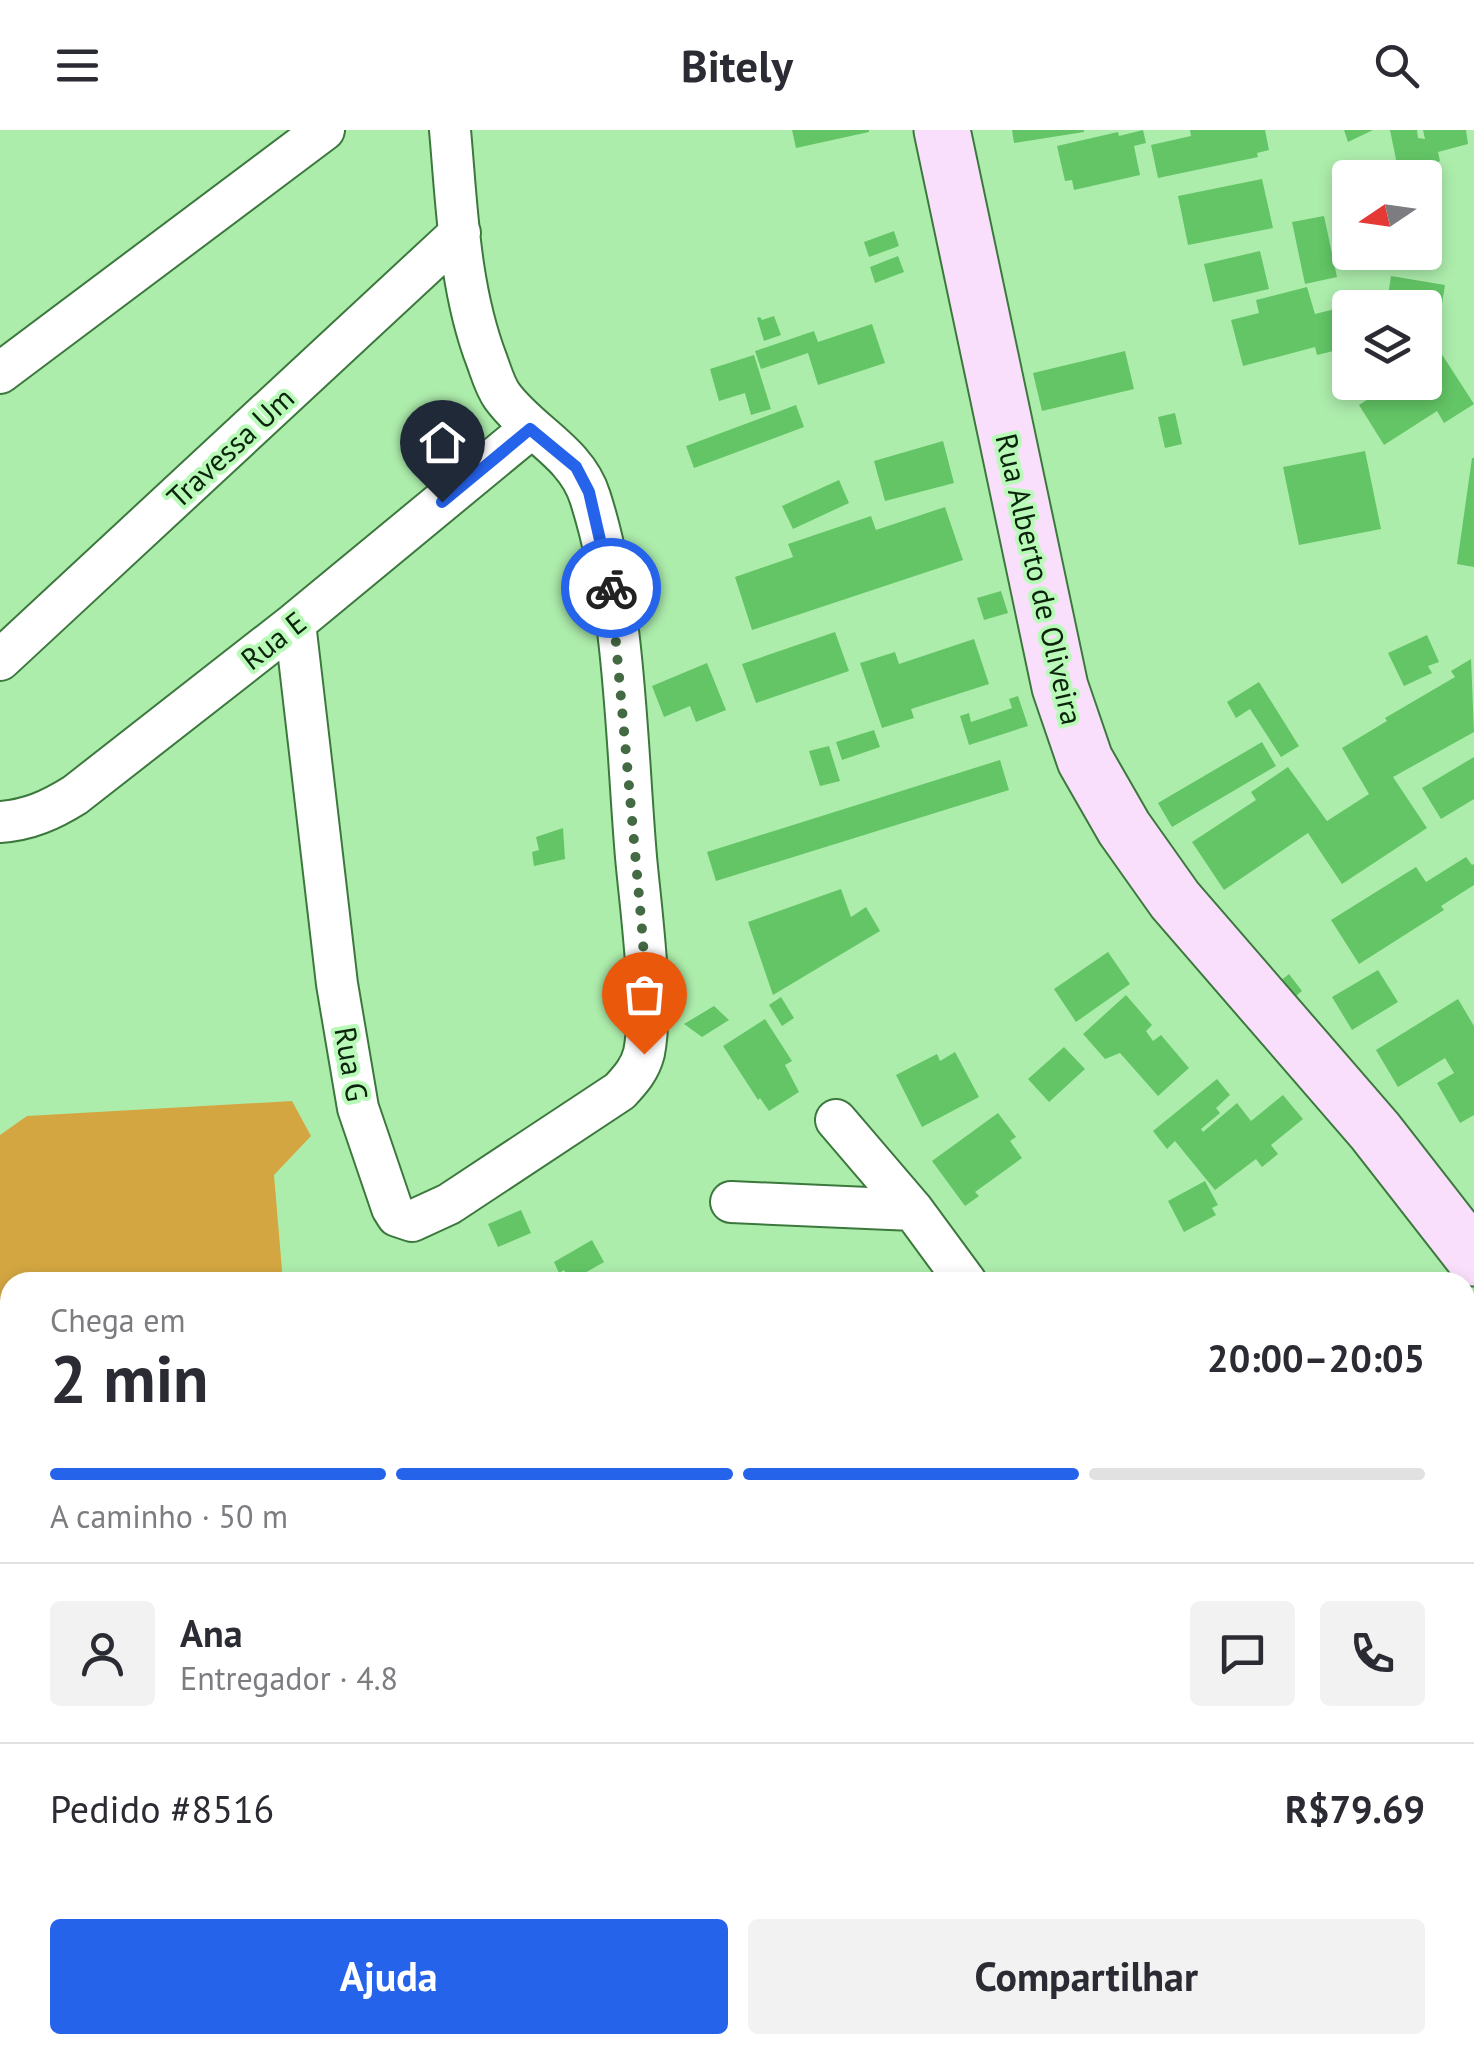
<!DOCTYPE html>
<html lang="pt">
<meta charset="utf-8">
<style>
body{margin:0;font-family:"PT Sans",sans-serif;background:#f2f2f3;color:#2b2b33;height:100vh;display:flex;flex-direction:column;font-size:38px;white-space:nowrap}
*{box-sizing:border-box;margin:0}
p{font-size:32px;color:#7c7c81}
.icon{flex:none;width:55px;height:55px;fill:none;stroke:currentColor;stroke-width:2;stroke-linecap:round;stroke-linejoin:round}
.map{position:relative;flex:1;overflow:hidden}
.details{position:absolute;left:0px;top:1142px;width:1475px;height:782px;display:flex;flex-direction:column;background:#fff;border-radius:30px 30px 0 0;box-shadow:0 5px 15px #0003}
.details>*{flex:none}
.needle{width:65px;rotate:257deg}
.fabs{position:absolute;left:1332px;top:30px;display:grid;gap:20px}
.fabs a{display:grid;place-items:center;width:110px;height:110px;border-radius:10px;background:#fff;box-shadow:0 5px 15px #0003;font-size:50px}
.pin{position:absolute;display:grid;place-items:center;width:85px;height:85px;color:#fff;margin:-102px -42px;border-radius:50% 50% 50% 0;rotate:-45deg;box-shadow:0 0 10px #0007}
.pin .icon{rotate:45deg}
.courier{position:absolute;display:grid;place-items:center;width:100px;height:100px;margin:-50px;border:8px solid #2563eb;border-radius:50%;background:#fff;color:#222;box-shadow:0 2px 12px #0007}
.head em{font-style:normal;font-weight:800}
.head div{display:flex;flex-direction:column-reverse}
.head{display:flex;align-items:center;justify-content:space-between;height:170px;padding:0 50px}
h1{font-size:65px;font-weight:800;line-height:75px}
.bar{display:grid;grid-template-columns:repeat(4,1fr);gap:15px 10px;align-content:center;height:120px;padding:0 50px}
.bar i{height:12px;border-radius:8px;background:#e1e1e2}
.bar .selected{background:#2563eb}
.bar p{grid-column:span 4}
.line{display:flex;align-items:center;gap:25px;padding:0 50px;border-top:2px solid #e1e1e2}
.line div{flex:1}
.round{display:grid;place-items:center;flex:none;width:105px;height:105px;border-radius:10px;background:#f2f2f3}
.cta{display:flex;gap:20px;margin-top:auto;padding:20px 50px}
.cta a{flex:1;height:115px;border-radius:10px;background:#2563eb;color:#fff;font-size:40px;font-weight:800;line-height:115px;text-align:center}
.cta a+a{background:#f2f2f3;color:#2b2b33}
header{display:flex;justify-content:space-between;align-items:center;height:130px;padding:0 50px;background:#fff;font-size:45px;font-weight:800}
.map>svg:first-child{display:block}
.green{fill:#d3a641}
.building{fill:#63c565}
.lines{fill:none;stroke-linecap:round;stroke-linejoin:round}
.lane-casing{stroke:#3c783e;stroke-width:24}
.street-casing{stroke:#3c783e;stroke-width:44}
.secondary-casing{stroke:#3c783e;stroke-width:59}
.lane{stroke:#fff;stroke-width:20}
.street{stroke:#fff;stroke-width:40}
.secondary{stroke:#fadffd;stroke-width:55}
.done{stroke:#446a44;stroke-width:10;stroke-dasharray:0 18}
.route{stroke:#2563eb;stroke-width:12}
.labels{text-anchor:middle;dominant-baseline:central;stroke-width:8;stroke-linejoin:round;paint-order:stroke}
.street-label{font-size:30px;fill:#0b240c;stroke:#bafab9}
</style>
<header><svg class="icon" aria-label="menu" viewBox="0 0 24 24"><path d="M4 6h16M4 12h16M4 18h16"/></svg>Bitely<svg class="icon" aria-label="search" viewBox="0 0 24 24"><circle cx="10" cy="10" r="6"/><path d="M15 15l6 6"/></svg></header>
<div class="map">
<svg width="1474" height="1924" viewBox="0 0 1474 1924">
<rect width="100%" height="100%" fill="#adedac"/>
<!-- green -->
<path class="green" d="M 292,971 L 311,1006 L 274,1045 L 283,1152 L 10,1152 L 10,1915 L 712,1915 L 712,1924 L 0,1924 L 0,1005 L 27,986 Z"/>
<!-- building -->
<path class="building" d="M 792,0 L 869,0 L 869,2 L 796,18 Z
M 1012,0 L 1084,0 L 1084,2 L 1014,13 Z
M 1143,0 L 1146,13 L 1134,16 L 1140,45 L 1074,60 L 1072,50 L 1065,51 L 1057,16 L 1118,2 L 1119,6 Z
M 1190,0 L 1265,0 L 1269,20 L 1257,23 L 1258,27 L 1158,48 L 1151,15 L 1191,6 Z
M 1344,0 L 1373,0 L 1348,12 Z
M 1390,0 L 1417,0 L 1418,8 L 1425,9 L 1423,0 L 1466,0 L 1468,14 L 1438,22 L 1440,31 L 1424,39 L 1399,44 Z
M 1262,49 L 1273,98 L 1188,115 L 1178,66 Z
M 1324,86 L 1337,147 L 1305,154 L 1292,92 Z
M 894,101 L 899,116 L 869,127 L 864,112 Z
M 1260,121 L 1269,159 L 1213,172 L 1204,134 Z
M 898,126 L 904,142 L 875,153 L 870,137 Z
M 1391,146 L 1445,155 L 1438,199 L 1425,197 L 1425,178 L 1386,178 Z
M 1307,157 L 1315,184 L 1343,177 L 1350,217 L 1317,225 L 1315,217 L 1243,236 L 1231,190 L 1259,183 L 1256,170 Z
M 774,186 L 781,205 L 764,211 L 757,188 L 760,187 L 762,190 Z
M 872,194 L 885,233 L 818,255 L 808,223 L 761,239 L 755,221 L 814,201 L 818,212 Z
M 1125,221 L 1134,259 L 1042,281 L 1033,243 Z
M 1441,223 L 1474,274 L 1444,293 L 1437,281 L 1384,315 L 1359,275 L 1395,252 L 1425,252 L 1425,233 Z
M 754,225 L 771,279 L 751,285 L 745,263 L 719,271 L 710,239 Z
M 796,275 L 804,297 L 694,338 L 686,316 Z
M 1175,283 L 1182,314 L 1165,318 L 1158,287 Z
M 943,311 L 954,353 L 885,371 L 874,331 Z
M 1365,321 L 1381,399 L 1299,415 L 1283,337 Z
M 1472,328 L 1474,328 L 1474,437 L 1457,434 Z
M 839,350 L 849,373 L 793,399 L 782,376 Z
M 945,377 L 963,430 L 752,500 L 735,447 L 793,427 L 788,414 L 871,386 L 876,400 Z
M 1001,461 L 1008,483 L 984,490 L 977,468 Z
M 835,502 L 849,541 L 756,573 L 742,534 Z
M 1427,505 L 1439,532 L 1428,536 L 1432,543 L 1404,556 L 1388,523 Z
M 974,509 L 989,554 L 911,579 L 914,588 L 882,598 L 860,533 L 895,522 L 899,534 Z
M 1471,529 L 1474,602 L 1393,647 L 1427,698 L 1342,754 L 1308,703 L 1224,760 L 1192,712 L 1256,670 L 1251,662 L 1288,637 L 1327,691 L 1369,664 L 1342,618 L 1387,591 L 1385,588 L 1455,547 L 1451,541 Z
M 707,533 L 726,580 L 696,592 L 690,576 L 664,587 L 652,556 Z
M 1259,552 L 1299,616 L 1281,627 L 1250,579 L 1236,588 L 1227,572 Z
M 1018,566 L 1028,596 L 969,615 L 960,586 L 969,583 L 971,592 L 1012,578 L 1009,569 Z
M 874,600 L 880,617 L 842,630 L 836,612 Z
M 1262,612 L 1276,636 L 1172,697 L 1158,673 Z
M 829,616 L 840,651 L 820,656 L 809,621 Z
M 1474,627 L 1474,669 L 1441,689 L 1422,658 Z
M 1000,630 L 1009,660 L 716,751 L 707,722 Z
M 563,698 L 565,729 L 534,736 L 532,722 L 539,720 L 536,707 Z
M 1466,727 L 1472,735 L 1474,734 L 1474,755 L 1441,776 L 1444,780 L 1359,834 L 1331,790 L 1416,737 L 1426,752 Z
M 841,759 L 851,787 L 866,777 L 880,801 L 773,865 L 748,792 Z
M 1108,822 L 1130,854 L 1076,892 L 1054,859 Z
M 1378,840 L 1398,872 L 1352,900 L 1332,867 Z
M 1289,844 L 1302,861 L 1276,882 L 1279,852 Z
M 1126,865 L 1152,895 L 1146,901 L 1153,911 L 1161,905 L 1189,938 L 1158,966 L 1120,923 L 1105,929 L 1083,904 Z
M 781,867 L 794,888 L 782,896 L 769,875 Z
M 1458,869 L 1474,896 L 1474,985 L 1460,993 L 1437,953 L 1454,943 L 1445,928 L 1398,957 L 1376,920 Z
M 714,876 L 729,890 L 702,907 L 684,894 Z
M 765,889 L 792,931 L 785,935 L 799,962 L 769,981 L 760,968 L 758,970 L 723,916 Z
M 1064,917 L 1085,939 L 1049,972 L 1028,949 Z
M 955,922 L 979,967 L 922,997 L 896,945 L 937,924 L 940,931 Z
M 1217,949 L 1230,965 L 1216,978 L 1220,983 L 1201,999 L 1203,1002 L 1237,973 L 1251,991 L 1283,965 L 1303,989 L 1271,1015 L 1278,1024 L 1262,1037 L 1256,1029 L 1215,1060 L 1175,1011 L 1167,1019 L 1153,1001 Z
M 998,983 L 1016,1007 L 1010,1011 L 1022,1028 L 975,1062 L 979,1066 L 965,1076 L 932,1031 Z
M 1205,1051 L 1218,1075 L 1212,1078 L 1216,1085 L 1184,1102 L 1168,1071 Z
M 521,1080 L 531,1103 L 498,1117 L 488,1094 Z
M 592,1110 L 604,1132 L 571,1151 L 564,1140 L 559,1143 L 554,1132 Z
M 1465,1219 L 1474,1228 L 1474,1270 L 1465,1279 Z
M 838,1915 L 892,1915 L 887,1924 L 833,1924 L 840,1918 Z"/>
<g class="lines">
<defs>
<path id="lane" d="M 1153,1915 L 1157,1924"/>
<path id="street" d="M 0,243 L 324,0
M 295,493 L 337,854 L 358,978 L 392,1078 L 397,1086 L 412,1091 L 449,1074 L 620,961 C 631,949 640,939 644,923 C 654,871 641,782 636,727 C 626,609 626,479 590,367 C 576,322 529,303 502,266 C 495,256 491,242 487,231 C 459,158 457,77 450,0
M 0,530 L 460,103
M 0,692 C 29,690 51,680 75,665 L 295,493 L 530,299
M 836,990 L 913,1080 L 966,1152
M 731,1072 L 913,1080
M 1465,1721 L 1474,1732"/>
<path id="secondary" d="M 942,0 L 1060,557 L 1085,630 L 1124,698 L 1175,770 L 1375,1001 L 1474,1128
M 1465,1479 L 1474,1465
M 1030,1924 L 1041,1915"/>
</defs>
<!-- lane casing -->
<use href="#lane" class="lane-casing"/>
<!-- street casing -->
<use href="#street" class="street-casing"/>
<!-- secondary casing -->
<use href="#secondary" class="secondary-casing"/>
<!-- lane -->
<use href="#lane" class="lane"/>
<!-- street -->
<use href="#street" class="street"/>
<!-- secondary -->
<use href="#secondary" class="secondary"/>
</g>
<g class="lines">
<!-- done -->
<path class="done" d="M 611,458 L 643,810 L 646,890 L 644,924"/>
<!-- route -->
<path class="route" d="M 442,372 L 530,299 L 576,337 L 589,362 L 611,458"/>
</g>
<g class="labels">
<!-- street labels -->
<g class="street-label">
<text transform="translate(230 317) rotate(-43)">Travessa Um</text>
<text transform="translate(1040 449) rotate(77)">Rua Alberto de Oliveira</text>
<text transform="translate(273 510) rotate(-38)">Rua E</text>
<text transform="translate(352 934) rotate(80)">Rua G</text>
</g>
</g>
</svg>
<div class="fabs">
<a><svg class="needle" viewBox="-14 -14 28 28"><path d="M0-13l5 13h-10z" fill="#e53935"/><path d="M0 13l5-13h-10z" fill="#7c7c81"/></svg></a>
<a><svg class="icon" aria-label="layers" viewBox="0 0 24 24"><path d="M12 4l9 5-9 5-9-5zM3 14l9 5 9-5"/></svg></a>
</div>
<div class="pin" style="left:644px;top:924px;background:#ea580c"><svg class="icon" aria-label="bag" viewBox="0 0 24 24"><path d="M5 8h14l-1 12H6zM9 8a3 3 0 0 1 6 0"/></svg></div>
<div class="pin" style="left:442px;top:372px;background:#1f2937"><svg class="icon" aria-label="home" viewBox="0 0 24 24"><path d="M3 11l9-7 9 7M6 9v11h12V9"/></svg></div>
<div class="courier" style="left:611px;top:458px"><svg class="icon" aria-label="bike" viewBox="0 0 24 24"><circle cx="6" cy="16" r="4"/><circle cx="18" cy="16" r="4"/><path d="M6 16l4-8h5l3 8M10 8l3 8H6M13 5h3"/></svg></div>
<section class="details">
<div class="head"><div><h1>2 min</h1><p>Chega em</p></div><em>20:00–20:05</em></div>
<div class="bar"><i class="selected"></i><i class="selected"></i><i class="selected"></i><i></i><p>A caminho · 50 m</p></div>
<div class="line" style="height:180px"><a class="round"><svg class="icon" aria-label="person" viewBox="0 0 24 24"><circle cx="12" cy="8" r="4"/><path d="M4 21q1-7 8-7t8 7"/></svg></a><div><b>Ana</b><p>Entregador · 4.8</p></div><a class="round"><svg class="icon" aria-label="chat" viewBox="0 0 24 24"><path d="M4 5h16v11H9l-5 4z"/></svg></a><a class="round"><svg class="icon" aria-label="phone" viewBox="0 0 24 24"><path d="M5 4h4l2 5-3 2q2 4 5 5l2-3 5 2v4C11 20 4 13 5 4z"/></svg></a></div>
<div class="line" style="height:130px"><div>Pedido #8516</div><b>R$79.69</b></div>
<div class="cta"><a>Ajuda</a><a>Compartilhar</a></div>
</section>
</div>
